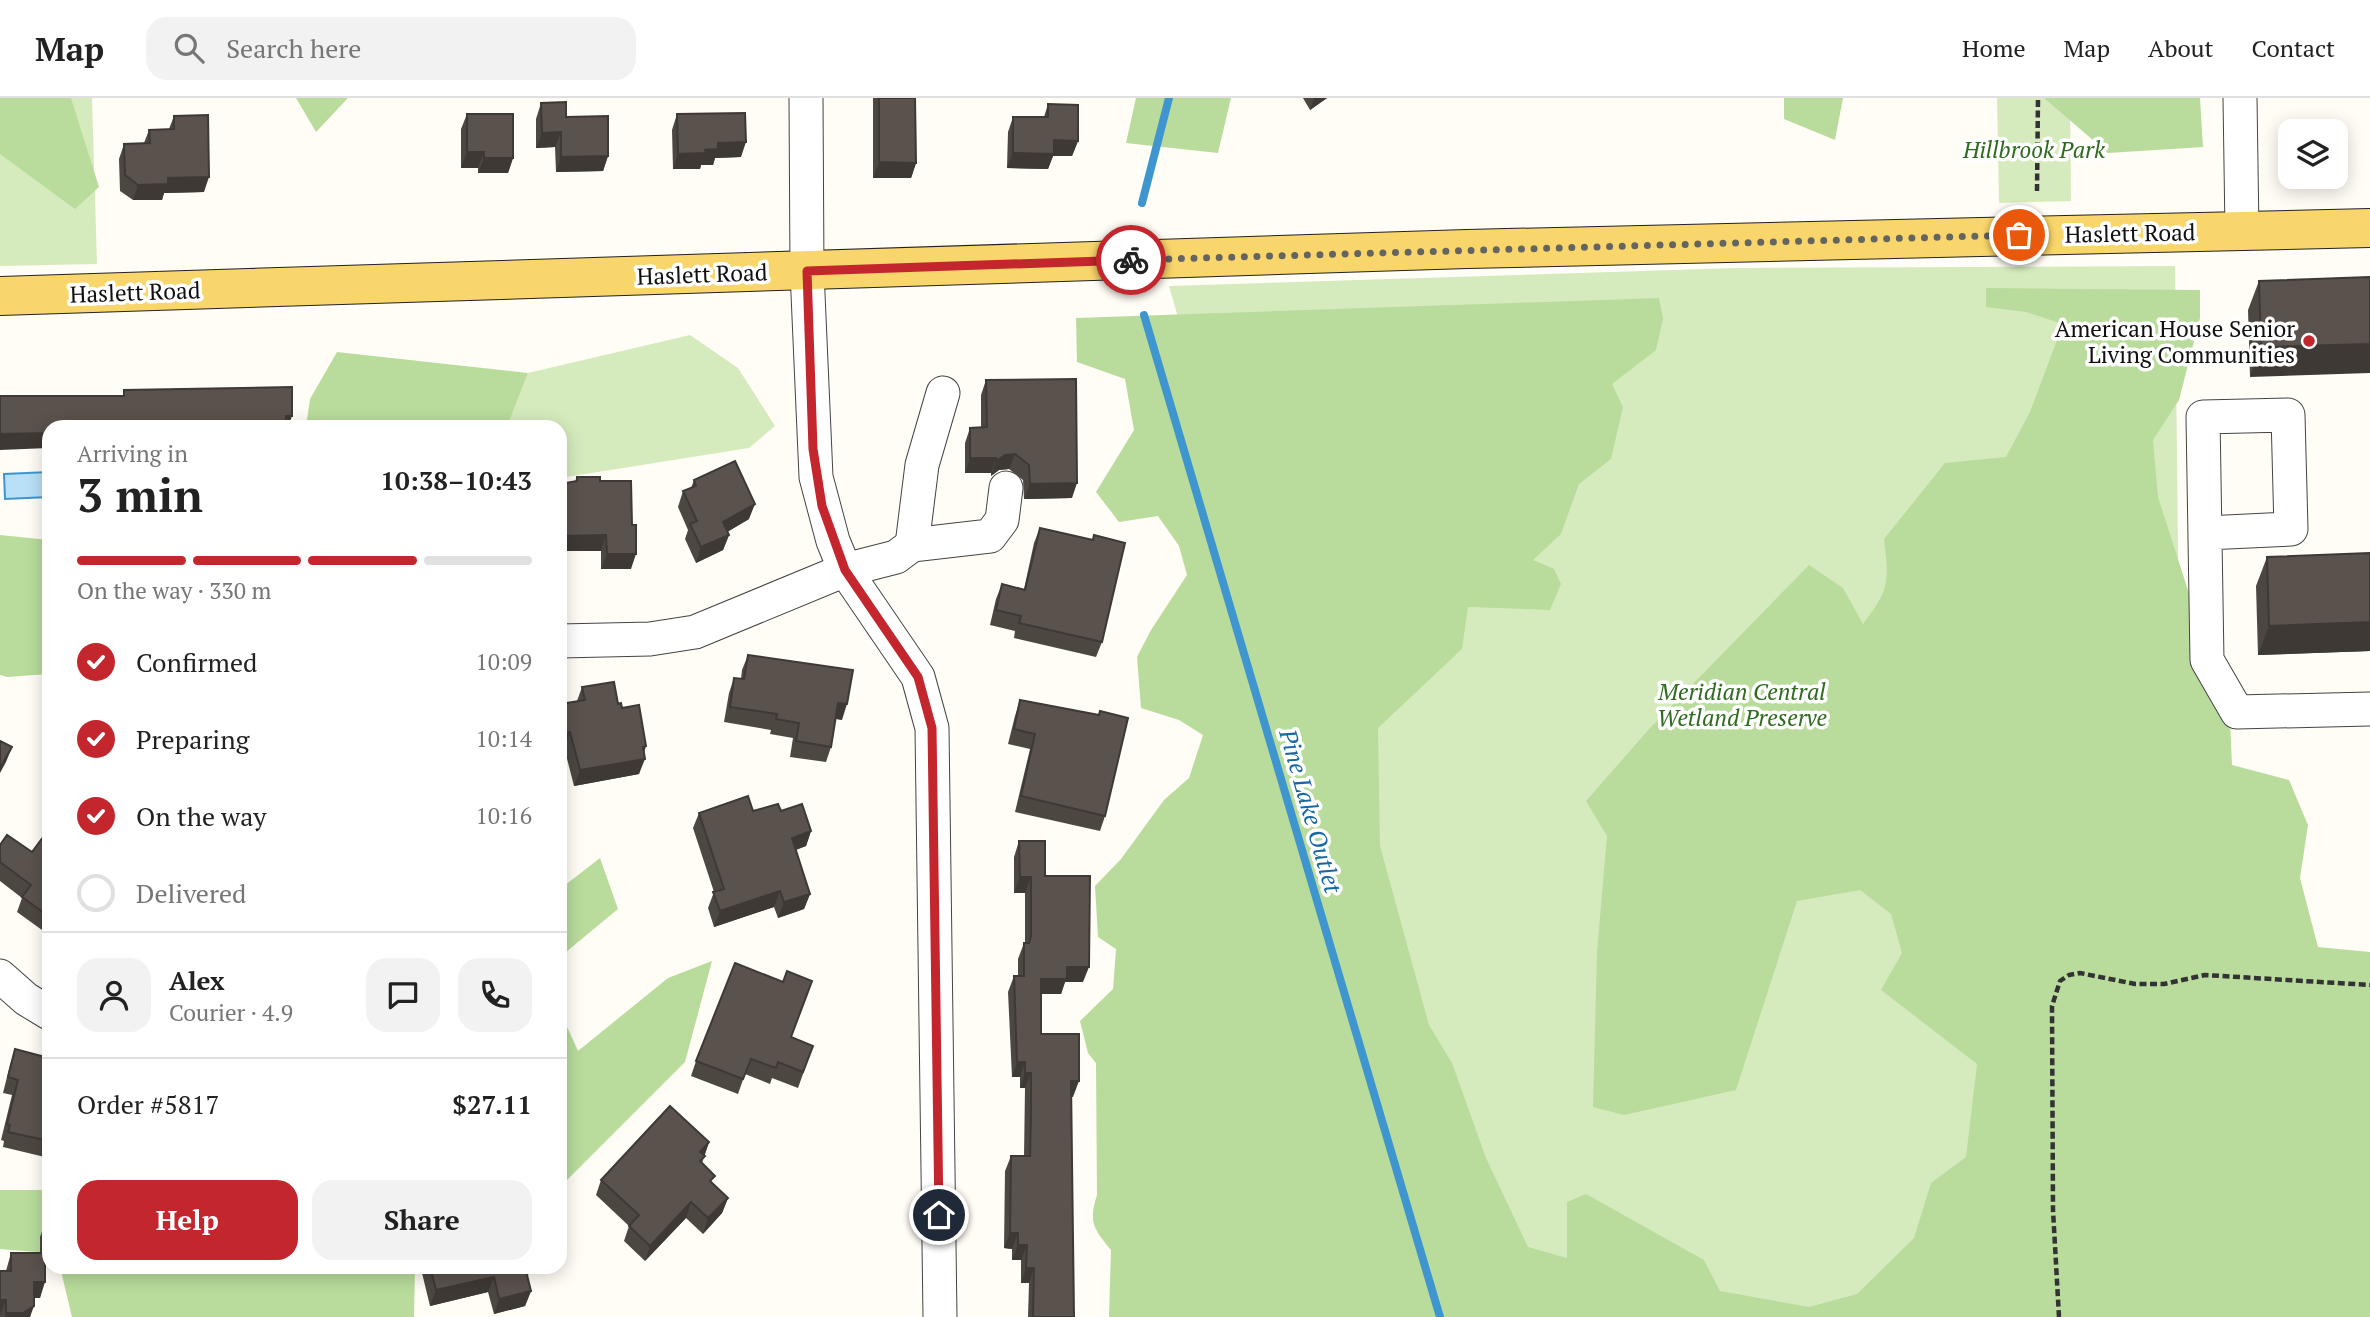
<!DOCTYPE html>
<meta charset="utf-8">
<style>
body{margin:0;font-family:"PT Serif",serif;background:#f2f2f2;color:#222;height:100vh;display:flex;flex-direction:column;font-size:26px;white-space:nowrap}
*{box-sizing:border-box;margin:0}
p{font-size:23px;color:#767676}
.icon{flex:none;width:38px;height:38px;fill:none;stroke:currentColor;stroke-width:2;stroke-linecap:round;stroke-linejoin:round}
.map{position:relative;flex:1;overflow:hidden}
.drawer{position:absolute;left:42px;top:322px;width:525px;height:854px;display:flex;flex-direction:column;background:#fff;border-radius:21px;box-shadow:0 4px 18px #0003}
.drawer>*{flex:none}
.buttons{position:absolute;left:2278px;top:21px;display:grid;gap:14px}
.buttons a{display:grid;place-items:center;width:70px;height:70px;border-radius:14px;background:#fff;box-shadow:0 4px 18px #0003;font-size:35px}
.pin{position:absolute;display:grid;place-items:center;width:60px;height:60px;color:#fff;margin:-30px;border:4px solid #fff;border-radius:50%;box-shadow:0 2px 7px #0007}
.courier{position:absolute;display:grid;place-items:center;width:70px;height:70px;margin:-35px;border:5px solid #c4262e;border-radius:50%;background:#fff;color:#222;box-shadow:0 2px 9px #0007}
.headline em{font-style:normal;font-weight:700}
.headline div{display:flex;flex-direction:column-reverse}
.headline{display:flex;align-items:center;justify-content:space-between;height:119px;padding:0 35px}
h1{font-size:46px;font-weight:700;line-height:52px}
.bar{display:grid;grid-template-columns:repeat(4,1fr);gap:10px 7px;align-content:center;height:84px;padding:0 35px}
.bar i{height:9px;border-radius:5px;background:#e0e0e0}
.bar .active{background:#c4262e}
.bar p{grid-column:span 4}
.line{display:flex;align-items:center;gap:18px;padding:0 35px;border-top:2px solid #e0e0e0}
.line div{flex:1}
.round{display:grid;place-items:center;flex:none;width:74px;height:74px;border-radius:21px;background:#f2f2f2}
ol{padding:0 35px;list-style:none}
li{display:flex;align-items:center;gap:21px;height:77px}
li p{margin-inline-start:auto}
li .icon{padding:7px;border-radius:50%;background:#c4262e;color:#fff;stroke-width:4}
li:last-child{color:#767676}
li i{width:38px;height:38px;border:4px solid #e0e0e0;border-radius:50%}
.button{display:flex;gap:14px;margin-top:auto;padding:14px 35px}
.button a{flex:1;height:80px;border-radius:21px;background:#c4262e;color:#fff;font-size:28px;font-weight:700;line-height:80px;text-align:center}
.button a+a{background:#f2f2f2;color:#222}
header{display:flex;align-items:center;gap:42px;box-sizing:border-box;height:98px;padding:0 35px;background:#fff;border-bottom:2px solid #e0e0e0}
header strong{font-size:33px}
nav{display:flex;gap:38px;margin-inline-start:auto;font-size:24px}
.search{width:490px;height:63px;background:#f2f2f2;display:flex;align-items:center;gap:18px;box-sizing:border-box;padding:0 24px;border-radius:21px;color:#767676;font-size:26px}
.map>svg:first-child{display:block}
.green{fill:#d5ebbd}
.forest{fill:#b9dc9c}
.water{fill:#b9e0f7;stroke:#3f96cf;stroke-width:2}
.lines{fill:none;stroke-linecap:round;stroke-linejoin:round}
.stream{stroke:#3f96cf;stroke-width:8}
.minor-casing{stroke:#444;stroke-width:35}
.major-casing{stroke:#222;stroke-width:40}
.path{stroke:#333;stroke-width:4.5;stroke-dasharray:7 3.5;stroke-linecap:butt}
.minor{stroke:#fff;stroke-width:33}
.major{stroke:#f9d66b;stroke-width:38}
.wall{fill:#4d4742}
.shaded-wall{fill:#3f3936}
.building{fill:#5a524d;stroke:#3f3936;stroke-width:2}
.done{stroke:#646461;stroke-width:7;stroke-dasharray:0 12.6}
.route{stroke:#c4262e;stroke-width:9}
.poi-dot{fill:#c4262e;stroke:#fff;stroke-width:2.5}
.labels{text-anchor:middle;dominant-baseline:central;stroke-width:7;stroke-linejoin:round;paint-order:stroke}
.park-label{font-size:23px;font-style:italic;fill:#2f6b1f;stroke:#fff}
.street-label{font-size:23px;fill:#111;stroke:#fff}
.poi-label{font-size:23px;fill:#111;stroke:#fff;text-anchor:end}
.water-label{font-size:24px;font-style:italic;fill:#1768a6;stroke:#fff}
</style>
<header>
<strong>Map</strong>
<div class="search"><svg class="icon" aria-label="search" viewBox="0 0 24 24"><circle cx="10" cy="10" r="6"/><path d="M15 15l6 6"/></svg>Search here</div>
<nav><a>Home</a><a>Map</a><a>About</a><a>Contact</a></nav>
</header>
<div class="map">
<svg width="2370" height="1219" viewBox="0 0 2370 1219">
<rect width="100%" height="100%" fill="#fffdf5"/>
<!-- green -->
<path class="green" d="M 0,0 L 92,0 L 97,166 L 0,168 Z
M 1997,0 L 2070,0 L 2071,103 L 1999,105 Z
M 2175,168 L 2186,1219 L 1464,1219 L 1169,188 L 1736,170 Z
M 690,237 L 738,270 L 775,328 L 749,350 L 560,380 L 560,329 L 507,329 L 528,275 Z"/>
<!-- forest -->
<path class="forest" d="M 0,0 L 71,0 L 99,89 L 75,111 L 0,56 Z
M 296,0 L 348,0 L 316,34 Z
M 1136,0 L 1231,0 L 1218,55 L 1126,45 Z
M 1784,0 L 1843,0 L 1835,42 L 1784,21 Z
M 2044,0 L 2200,0 L 2203,49 L 2108,55 Z
M 1986,190 L 2200,192 L 2200,220 L 2179,302 L 2153,342 L 2158,399 L 2230,623 L 2232,667 L 2289,682 L 2308,727 L 2300,780 L 2318,849 L 2370,854 L 2370,1219 L 1109,1219 L 1111,1152 C 1094,1131 1088,1125 1097,1097 L 1096,965 L 1088,955 L 1080,923 L 1113,891 L 1116,851 L 1098,839 L 1095,788 L 1121,761 L 1164,702 L 1189,680 L 1203,637 L 1179,622 L 1141,610 L 1137,559 L 1151,532 L 1187,477 L 1179,448 L 1158,418 L 1119,424 L 1096,394 L 1134,332 L 1125,281 L 1077,264 L 1076,220 L 1659,200 L 1663,221 L 1656,252 L 1612,286 L 1623,309 L 1611,361 L 1579,386 L 1561,436 L 1533,462 L 1554,471 L 1561,486 L 1550,512 L 1468,509 L 1462,551 L 1378,630 L 1380,748 L 1429,927 L 1452,965 L 1486,1060 L 1528,1149 L 1567,1160 L 1567,1104 L 1586,1096 L 1704,1162 L 1720,1193 L 1809,1209 L 1857,1196 L 1914,1140 L 1931,1085 L 1966,1059 L 1977,966 L 1881,892 L 1902,855 L 1891,816 L 1860,792 L 1797,803 L 1736,992 L 1624,1017 L 1593,1009 L 1597,854 L 1607,738 L 1586,703 L 1650,630 L 1809,467 L 1843,490 L 1863,526 C 1890,491 1889,484 1884,441 L 1945,365 L 2006,359 L 2030,314 L 2063,226 L 2026,214 L 1986,209 Z
M 337,254 L 528,275 L 507,329 L 306,329 L 310,301 Z
M 0,437 L 49,442 L 49,576 L 7,579 L 0,577 Z
M 600,760 L 618,811 L 560,859 L 560,791 Z
M 712,863 L 685,964 L 564,1085 L 560,1082 L 560,913 L 578,953 L 668,880 Z
M 0,1092 L 49,1092 L 49,1155 L 0,1151 Z
M 60,1169 L 415,1169 L 414,1219 L 72,1219 Z"/>
<!-- water -->
<path class="water" d="M 49,374 L 49,399 L 5,401 L 4,376 Z"/>
<g class="lines">
<!-- stream -->
<path class="stream" d="M 1142,105 L 1169,0
M 1144,217 L 1440,1219"/>
<defs>
<path id="minor" d="M 806,0 L 807,173 L 816,379 L 833,443 L 845,472 L 918,579 L 932,630 L 940,1219
M 2240,0 L 2242,133
M 2206,435 L 2291,431 L 2288,317 L 2203,319 L 2207,562 L 2237,614 L 2370,611
M 912,447 L 990,438 L 1002,422 L 1006,390
M 560,543 L 650,541 L 695,534 L 845,472 L 896,459 L 912,447 L 922,367 L 943,295
M 0,878 L 26,901 L 49,915"/>
<path id="major" d="M 0,198 L 1467,151 L 2370,130"/>
</defs>
<!-- minor casing -->
<use href="#minor" class="minor-casing"/>
<!-- major casing -->
<use href="#major" class="major-casing"/>
<!-- path -->
<path class="path" d="M 2037,93 L 2038,0
M 2059,1219 L 2053,1112 L 2052,908 L 2060,883 L 2069,877 L 2080,875 L 2135,886 L 2164,886 L 2205,877 L 2370,887"/>
<!-- minor -->
<use href="#minor" class="minor"/>
<!-- major -->
<use href="#major" class="major"/>
</g>
<!-- wall -->
<path class="wall" d="M 873,0 L 915,0 L 916,65 L 911,80 L 873,80 Z
M 1303,0 L 1327,0 L 1310,12 Z
M 541,5 L 566,19 L 608,58 L 603,73 L 556,74 L 555,49 L 536,50 L 536,21 Z
M 1048,6 L 1078,43 L 1072,58 L 1053,58 L 1048,71 L 1007,70 L 1008,34 L 1013,19 L 1044,19 Z
M 467,16 L 513,60 L 508,75 L 478,75 L 478,70 L 461,70 L 461,31 Z
M 677,16 L 741,59 L 715,60 L 713,67 L 701,67 L 700,71 L 673,71 L 672,32 Z
M 174,18 L 204,94 L 164,95 L 162,102 L 133,102 L 120,93 L 119,61 L 124,46 L 144,45 L 149,32 L 169,31 Z
M 2370,179 L 2250,279 L 2248,212 L 2259,183 Z
M 986,282 L 1072,400 L 1024,401 L 1023,382 L 1009,371 L 999,372 L 991,378 L 991,375 L 965,375 L 965,345 L 970,330 L 981,329 L 981,297 Z
M 577,379 L 600,383 L 631,471 L 601,471 L 601,453 L 560,453 L 560,386 L 575,383 Z
M 694,382 L 749,421 L 727,434 L 729,437 L 723,452 L 696,465 L 685,441 L 688,432 L 678,409 L 683,393 L 691,390 Z
M 1040,430 L 1102,544 L 1096,559 L 1014,540 L 1015,533 L 990,527 L 996,501 L 1002,486 L 1024,491 L 1034,445 Z
M 2370,455 L 2370,553 L 2258,557 L 2256,488 L 2267,459 Z
M 748,557 L 842,622 L 836,621 L 831,649 L 826,664 L 790,659 L 793,640 L 770,636 L 771,632 L 724,624 L 729,595 L 734,580 L 741,581 L 742,572 Z
M 582,589 L 618,606 L 622,610 L 644,655 L 639,676 L 574,688 L 564,649 L 577,603 Z
M 1020,602 L 1105,718 L 1100,733 L 1015,714 L 1030,651 L 1008,646 L 1015,618 Z
M 781,713 L 811,733 L 806,748 L 796,752 L 810,796 L 804,811 L 778,820 L 774,809 L 714,829 L 708,810 L 714,794 L 693,730 L 699,715 Z
M 1019,743 L 1045,778 L 1083,884 L 1065,884 L 1061,896 L 1041,896 L 1041,936 L 1073,999 L 1071,999 L 1074,1219 L 1028,1219 L 1029,1185 L 1021,1185 L 1021,1162 L 1012,1162 L 1012,1151 L 1004,1150 L 1005,1073 L 1011,1058 L 1024,1058 L 1025,990 L 1020,990 L 1020,979 L 1012,979 L 1008,894 L 1014,878 L 1018,878 L 1018,861 L 1024,845 L 1025,845 L 1025,795 L 1014,795 L 1014,759 Z
M 0,747 L 32,754 L 49,822 L 42,832 L 17,814 L 22,800 L 0,783 Z
M 791,939 L 813,948 L 798,990 L 772,980 L 770,986 L 745,976 L 738,996 L 691,978 L 696,963 Z
M 15,951 L 49,960 L 49,1060 L 3,1049 L 4,1043 L 1,1042 L 12,997 L 3,995 L 10,967 Z
M 709,1044 L 702,1065 L 712,1085 L 728,1100 L 722,1115 L 703,1136 L 686,1120 L 645,1163 L 624,1143 L 629,1128 L 596,1097 L 601,1082 Z
M 43,1131 L 49,1131 L 49,1162 L 45,1162 L 40,1200 L 34,1200 L 30,1219 L 0,1219 L 0,1173 L 6,1173 L 11,1155 L 40,1155 L 40,1139 Z
M 425,1169 L 531,1169 L 527,1179 L 531,1193 L 525,1208 L 494,1216 L 488,1194 L 430,1208 L 422,1175 Z"/>
<!-- shaded-wall -->
<path class="shaded-wall" d="M 1314,0 L 1327,0 L 1310,12 Z
M 561,34 L 555,49 L 536,50 L 542,35 Z
M 1054,42 L 1078,43 L 1072,58 L 1053,58 L 1048,71 L 1007,70 L 1013,55 Z
M 746,44 L 741,59 L 715,60 L 713,67 L 701,67 L 700,71 L 673,71 L 678,56 L 718,45 Z
M 467,54 L 484,54 L 478,70 L 461,70 Z
M 608,58 L 603,73 L 556,74 L 561,59 Z
M 484,60 L 513,60 L 508,75 L 478,75 Z
M 879,64 L 916,65 L 911,80 L 873,80 Z
M 209,79 L 204,94 L 164,95 L 162,102 L 133,102 L 138,87 L 168,80 Z
M 2370,246 L 2370,275 L 2250,279 L 2261,249 Z
M 286,318 L 292,318 L 288,329 L 282,329 Z
M 214,327 L 214,329 L 128,329 Z
M 49,335 L 48,350 L 0,352 L 0,336 Z
M 1015,356 L 1009,371 L 999,372 L 991,378 L 996,363 L 1005,357 Z
M 970,360 L 996,360 L 991,375 L 965,375 Z
M 1077,385 L 1072,400 L 1024,401 L 1030,386 Z
M 755,406 L 749,421 L 717,440 L 723,424 Z
M 606,437 L 601,453 L 560,453 L 560,438 Z
M 729,437 L 723,452 L 696,465 L 701,449 Z
M 607,456 L 636,456 L 631,471 L 601,471 Z
M 2370,524 L 2370,553 L 2258,557 L 2269,528 Z
M 838,605 L 847,606 L 842,622 L 833,620 Z
M 570,634 L 564,649 L 560,650 L 560,636 Z
M 646,648 L 642,661 L 645,661 L 639,676 L 574,688 L 580,672 Z
M 12,649 L 6,664 L 0,675 L 0,670 Z
M 811,733 L 806,748 L 786,755 L 792,740 Z
M 1020,779 L 1031,779 L 1025,795 L 1014,795 Z
M 780,793 L 774,809 L 714,829 L 720,813 Z
M 810,796 L 804,811 L 778,820 L 784,804 Z
M 49,814 L 49,822 L 42,832 L 47,817 Z
M 1067,869 L 1089,869 L 1083,884 L 1065,884 L 1061,896 L 1036,896 L 1041,881 Z
M 1017,964 L 1025,964 L 1020,979 L 1012,979 Z
M 1025,975 L 1031,975 L 1025,990 L 1020,990 Z
M 1071,983 L 1079,983 L 1073,999 L 1065,998 Z
M 709,1044 L 704,1059 L 700,1054 Z
M 728,1100 L 722,1115 L 703,1136 L 708,1120 Z
M 691,1104 L 686,1120 L 645,1163 L 650,1148 Z
M 1010,1135 L 1018,1135 L 1012,1151 L 1004,1150 Z
M 1018,1147 L 1027,1147 L 1021,1162 L 1012,1162 Z
M 43,1155 L 49,1155 L 49,1162 L 40,1162 Z
M 523,1169 L 531,1169 L 527,1180 Z
M 1026,1170 L 1034,1170 L 1029,1185 L 1021,1185 Z
M 494,1179 L 488,1194 L 430,1208 L 436,1192 Z
M 34,1184 L 45,1184 L 40,1200 L 29,1200 Z
M 531,1193 L 525,1208 L 494,1216 L 499,1201 Z
M 0,1202 L 6,1202 L 0,1217 Z
M 34,1208 L 30,1219 L 5,1219 L 6,1215 Z"/>
<!-- building -->
<path class="building" d="M 879,0 L 915,0 L 916,65 L 879,64 Z
M 566,4 L 566,19 L 608,18 L 608,58 L 561,59 L 561,34 L 542,35 L 541,5 Z
M 1048,6 L 1078,7 L 1078,43 L 1054,42 L 1054,56 L 1013,55 L 1013,19 L 1048,19 Z
M 745,15 L 746,44 L 718,45 L 718,51 L 705,52 L 706,55 L 678,56 L 677,16 Z
M 467,16 L 513,16 L 513,60 L 484,60 L 484,54 L 467,54 Z
M 208,17 L 209,79 L 168,80 L 168,86 L 138,87 L 125,77 L 124,46 L 150,45 L 149,32 L 174,31 L 174,18 Z
M 2370,179 L 2370,246 L 2261,249 L 2259,183 Z
M 1076,281 L 1077,385 L 1030,386 L 1029,367 L 1015,356 L 1005,357 L 996,363 L 996,360 L 970,360 L 970,330 L 987,329 L 986,282 Z
M 292,289 L 292,318 L 286,318 L 286,329 L 214,329 L 214,327 L 49,329 L 49,335 L 0,336 L 0,298 L 124,298 L 124,292 Z
M 735,363 L 755,406 L 723,424 L 729,437 L 701,449 L 690,426 L 697,423 L 683,393 L 696,388 L 694,382 Z
M 577,379 L 600,379 L 600,383 L 631,383 L 632,427 L 636,427 L 636,456 L 607,456 L 606,437 L 560,438 L 560,386 L 577,383 Z
M 1040,430 L 1093,442 L 1094,437 L 1125,445 L 1102,544 L 1019,525 L 1021,518 L 996,512 L 1002,486 L 1025,492 Z
M 2370,455 L 2370,524 L 2269,528 L 2267,459 Z
M 748,557 L 853,572 L 847,606 L 838,605 L 831,649 L 796,643 L 799,625 L 776,621 L 777,616 L 730,609 L 734,580 L 744,581 Z
M 614,584 L 618,606 L 621,605 L 622,610 L 639,607 L 646,648 L 643,649 L 645,661 L 580,672 L 570,634 L 560,636 L 560,606 L 585,602 L 582,589 Z
M 1020,602 L 1099,617 L 1100,613 L 1128,620 L 1105,718 L 1021,698 L 1035,636 L 1014,631 Z
M 0,643 L 12,649 L 0,670 Z
M 748,698 L 753,713 L 778,706 L 781,713 L 802,706 L 811,733 L 792,740 L 810,796 L 784,804 L 780,793 L 720,813 L 713,794 L 724,791 L 699,715 Z
M 49,731 L 49,814 L 47,817 L 22,799 L 31,787 L 0,764 L 0,747 L 7,737 L 32,754 Z
M 1019,743 L 1045,743 L 1045,778 L 1090,778 L 1089,869 L 1067,869 L 1067,881 L 1041,881 L 1041,936 L 1079,936 L 1079,983 L 1071,983 L 1074,1219 L 1033,1219 L 1034,1170 L 1026,1170 L 1027,1147 L 1018,1147 L 1018,1135 L 1010,1135 L 1011,1058 L 1030,1058 L 1031,1019 L 1031,975 L 1025,975 L 1025,964 L 1017,964 L 1014,878 L 1024,878 L 1024,845 L 1029,845 L 1031,838 L 1031,779 L 1020,779 Z
M 735,865 L 783,884 L 787,873 L 812,883 L 791,939 L 813,948 L 803,974 L 778,964 L 776,970 L 751,961 L 743,981 L 696,963 Z
M 15,951 L 49,960 L 49,1043 L 8,1034 L 10,1027 L 7,1026 L 18,982 L 8,979 Z
M 670,1008 L 709,1044 L 700,1054 L 705,1058 L 700,1063 L 715,1078 L 710,1083 L 728,1100 L 708,1120 L 691,1104 L 650,1148 L 629,1128 L 639,1117 L 601,1082 Z
M 43,1131 L 49,1131 L 49,1155 L 43,1155 Z
M 11,1155 L 45,1155 L 45,1184 L 34,1184 L 34,1208 L 23,1215 L 6,1215 L 6,1202 L 0,1202 L 0,1173 L 11,1173 Z
M 430,1169 L 525,1169 L 531,1193 L 499,1201 L 494,1179 L 436,1192 Z"/>
<g class="lines">
<!-- done -->
<path class="done" d="M 1131,162 L 2019,137"/>
<!-- route -->
<path class="route" d="M 939,1117 L 932,630 L 918,579 L 845,472 L 822,408 L 813,351 L 807,173 L 1131,162"/>
</g>
<!-- markers -->
<circle class="poi-dot" cx="2309" cy="243" r="7"/>
<g class="labels">
<!-- park labels -->
<g class="park-label">
<text x="2034" y="51">Hillbrook Park</text>
<text x="1742" y="593">Meridian Central<tspan x="1742" dy="26">Wetland Preserve</tspan></text>
</g>
<!-- street labels -->
<g class="street-label">
<text transform="translate(2130 135) rotate(-1)">Haslett Road</text>
<text transform="translate(702 176) rotate(-2)">Haslett Road</text>
<text transform="translate(135 194) rotate(-2)">Haslett Road</text>
</g>
<!-- poi labels -->
<g class="poi-label">
<text x="2295" y="230">American House Senior<tspan x="2295" dy="26">Living Communities</tspan></text>
</g>
<!-- water labels -->
<g class="water-label">
<text transform="translate(1311 713) rotate(74)">Pine Lake Outlet</text>
</g>
</g>
</svg>
<div class="buttons">
<a><svg class="icon" aria-label="layers" viewBox="0 0 24 24"><path d="M12 4l9 5-9 5-9-5zM3 14l9 5 9-5"/></svg></a>
</div>
<div class="pin" style="left:2019px;top:137px;background:#ea580c"><svg class="icon" aria-label="bag" viewBox="0 0 24 24"><path d="M5 8h14l-1 12H6zM9 8a3 3 0 0 1 6 0"/></svg></div>
<div class="pin" style="left:939px;top:1117px;background:#1f2937"><svg class="icon" aria-label="home" viewBox="0 0 24 24"><path d="M3 11l9-7 9 7M6 9v11h12V9"/></svg></div>
<div class="courier" style="left:1131px;top:162px"><svg class="icon" aria-label="bike" viewBox="0 0 24 24"><circle cx="6" cy="16" r="4"/><circle cx="18" cy="16" r="4"/><path d="M6 16l4-8h5l3 8M10 8l3 8H6M13 5h3"/></svg></div>
<section class="drawer">
<div class="headline"><div><h1>3 min</h1><p>Arriving in</p></div><em>10:38–10:43</em></div>
<div class="bar"><i class="active"></i><i class="active"></i><i class="active"></i><i></i><p>On the way · 330 m</p></div>
<ol>
<li><svg class="icon" aria-label="check" viewBox="0 0 24 24"><path d="M5 12l5 5 9-10"/></svg>Confirmed<p>10:09</p></li>
<li><svg class="icon" aria-label="check" viewBox="0 0 24 24"><path d="M5 12l5 5 9-10"/></svg>Preparing<p>10:14</p></li>
<li><svg class="icon" aria-label="check" viewBox="0 0 24 24"><path d="M5 12l5 5 9-10"/></svg>On the way<p>10:16</p></li>
<li><i></i>Delivered</li>
</ol>
<div class="line" style="height:126px"><a class="round"><svg class="icon" aria-label="person" viewBox="0 0 24 24"><circle cx="12" cy="8" r="4"/><path d="M4 21q1-7 8-7t8 7"/></svg></a><div><b>Alex</b><p>Courier · 4.9</p></div><a class="round"><svg class="icon" aria-label="chat" viewBox="0 0 24 24"><path d="M4 5h16v11H9l-5 4z"/></svg></a><a class="round"><svg class="icon" aria-label="phone" viewBox="0 0 24 24"><path d="M5 4h4l2 5-3 2q2 4 5 5l2-3 5 2v4C11 20 4 13 5 4z"/></svg></a></div>
<div class="line" style="height:91px"><div>Order #5817</div><b>$27.11</b></div>
<div class="button"><a>Help</a><a>Share</a></div>
</section>
</div>
